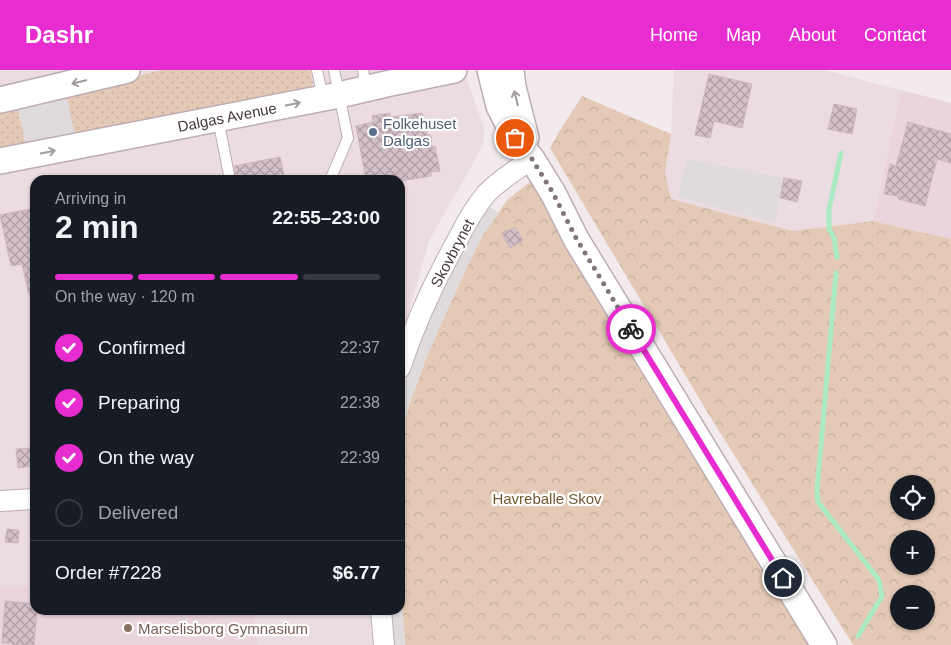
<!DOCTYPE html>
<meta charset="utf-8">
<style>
body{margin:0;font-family:Helvetica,sans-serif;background:#20242c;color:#f1f3f6;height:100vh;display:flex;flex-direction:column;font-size:19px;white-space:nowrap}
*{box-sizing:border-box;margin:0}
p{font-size:16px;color:#9ea1a6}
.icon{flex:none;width:28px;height:28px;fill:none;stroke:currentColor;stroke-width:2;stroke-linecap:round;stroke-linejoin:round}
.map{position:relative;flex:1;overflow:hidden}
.drawer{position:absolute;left:30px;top:105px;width:375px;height:440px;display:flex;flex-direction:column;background:#171b24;border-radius:15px;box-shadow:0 1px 4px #0004}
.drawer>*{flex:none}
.buttons{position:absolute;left:890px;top:405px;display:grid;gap:10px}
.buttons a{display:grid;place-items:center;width:45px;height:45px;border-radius:50%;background:#171b24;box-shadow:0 1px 4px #0004;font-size:25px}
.pin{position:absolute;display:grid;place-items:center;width:42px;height:42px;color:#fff;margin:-21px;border:2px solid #fff;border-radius:50%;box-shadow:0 1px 5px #0007}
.courier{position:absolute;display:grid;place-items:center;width:50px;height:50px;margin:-25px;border:4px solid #e72dcf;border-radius:50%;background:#fff;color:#222;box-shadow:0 1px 6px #0007}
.head em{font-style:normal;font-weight:800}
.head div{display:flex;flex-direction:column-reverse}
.head{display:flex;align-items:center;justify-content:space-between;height:85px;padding:0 25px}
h1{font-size:32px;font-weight:800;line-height:38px}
.bar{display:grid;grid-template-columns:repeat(4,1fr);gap:8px 5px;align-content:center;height:60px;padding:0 25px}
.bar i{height:6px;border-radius:4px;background:#363941}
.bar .current{background:#e72dcf}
.bar p{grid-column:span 4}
.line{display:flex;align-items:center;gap:12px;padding:0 25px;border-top:1px solid #363941}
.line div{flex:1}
ol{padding:0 25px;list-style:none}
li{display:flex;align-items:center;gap:15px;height:55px}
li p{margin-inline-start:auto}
li .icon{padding:5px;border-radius:50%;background:#e72dcf;color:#fff;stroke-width:4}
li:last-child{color:#9ea1a6}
li i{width:28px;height:28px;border:2px solid #363941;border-radius:50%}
header{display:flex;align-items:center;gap:30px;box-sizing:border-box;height:70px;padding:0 25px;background:#e72dcf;color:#fff}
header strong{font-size:24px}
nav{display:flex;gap:28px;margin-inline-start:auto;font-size:18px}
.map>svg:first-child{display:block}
.residential{fill:#ebdce1}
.education{fill:#ebd5dc}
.grass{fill:url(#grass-dots)}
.forest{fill:url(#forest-crowns);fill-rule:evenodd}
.parking{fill:#dfdadc}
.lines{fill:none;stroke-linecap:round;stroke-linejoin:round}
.stream{stroke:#aceac4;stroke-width:5}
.building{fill:url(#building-cross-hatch);stroke:#ceb4bf}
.service-casing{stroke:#beadb3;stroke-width:12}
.minor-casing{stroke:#beadb3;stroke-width:22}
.tertiary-casing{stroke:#beadb3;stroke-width:28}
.service{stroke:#fff;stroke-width:10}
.minor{stroke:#fff;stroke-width:20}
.tertiary{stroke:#fff;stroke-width:25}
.oneway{stroke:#a29c9e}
.done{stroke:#83767b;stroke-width:5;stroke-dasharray:0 9}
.route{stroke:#e72dcf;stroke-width:6}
.service-dot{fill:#5c6f8a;stroke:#fff;stroke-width:2}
.education-dot{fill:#8d6e63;stroke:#fff;stroke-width:2}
.labels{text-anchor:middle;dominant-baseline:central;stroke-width:4.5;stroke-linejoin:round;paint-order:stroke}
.street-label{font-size:15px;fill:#46383e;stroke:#fff}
.service-label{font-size:15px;fill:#4e5e75;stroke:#fff;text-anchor:start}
.park-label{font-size:15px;fill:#735930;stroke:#fff}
.education-label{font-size:15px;fill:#785e54;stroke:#fff;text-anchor:start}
</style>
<header>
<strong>Dashr</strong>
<nav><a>Home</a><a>Map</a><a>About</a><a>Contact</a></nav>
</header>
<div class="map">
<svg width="951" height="575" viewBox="0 0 951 575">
<defs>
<pattern id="grass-dots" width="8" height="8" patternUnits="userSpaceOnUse" patternTransform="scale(1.25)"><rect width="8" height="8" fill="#e4cab6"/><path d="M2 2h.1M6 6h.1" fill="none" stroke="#c5ae9e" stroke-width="1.8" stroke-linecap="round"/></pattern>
<pattern id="forest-crowns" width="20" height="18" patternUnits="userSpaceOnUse" patternTransform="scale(1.25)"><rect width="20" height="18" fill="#e4cab6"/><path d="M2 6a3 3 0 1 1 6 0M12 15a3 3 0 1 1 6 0" fill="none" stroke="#c5ae9e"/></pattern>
<pattern id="building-cross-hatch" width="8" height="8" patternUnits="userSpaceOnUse" patternTransform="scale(1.25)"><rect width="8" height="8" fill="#d4c0c8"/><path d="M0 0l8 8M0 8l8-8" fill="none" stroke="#ae9da4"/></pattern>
</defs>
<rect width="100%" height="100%" fill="#f3eaed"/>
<!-- residential -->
<path class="residential" d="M 0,0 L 464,0 L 484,58 L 484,70 L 480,81 L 429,171 L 400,273 L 400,110 L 35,110 L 35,540 L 370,540 L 372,575 L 0,575 Z
M 674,0 L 824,0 L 901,20 L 873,151 L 793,161 L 671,129 L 665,103 L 671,64 Z"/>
<!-- education -->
<path class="education" d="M 901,20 L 951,33 L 951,169 L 873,151 Z
M 0,517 L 35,518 L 35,540 L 253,540 L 258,575 L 0,575 Z"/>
<!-- grass -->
<path class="grass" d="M 162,0 L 310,0 L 313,12 L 311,20 L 75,66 L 66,23 Z
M 17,34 L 26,76 L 0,81 L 0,38 Z"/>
<!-- forest -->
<path class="forest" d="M 582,26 L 671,64 L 665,103 L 671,129 L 793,161 L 873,151 L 951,169 L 951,575 L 853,575 L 706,340 L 550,78 L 562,57 ZM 899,414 L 926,414 L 926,441 L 899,441 ZM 899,469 L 926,469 L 926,496 L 899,496 ZM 899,524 L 926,524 L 926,551 L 899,551 Z
M 531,111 L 589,217 L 808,575 L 405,575 L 400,502 L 400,370 L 409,335 L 427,286 L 465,201 L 481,168 L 507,130 Z"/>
<!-- parking -->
<path class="parking" d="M 66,23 L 75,66 L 26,76 L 17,34 Z
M 687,89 L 784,108 L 775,152 L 678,127 Z
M 488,136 L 499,143 L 481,168 L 465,201 L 427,286 L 409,335 L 400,370 L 400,325 L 415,281 L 454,196 Z
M 400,502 L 405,575 L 393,575 L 391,540 L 400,540 Z"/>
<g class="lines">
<!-- stream -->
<path class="stream" d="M 837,187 L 834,168 L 829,159 L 829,140 L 841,83
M 836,203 L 817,421 L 818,432 L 879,510 L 882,526 L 858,566"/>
</g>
<!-- building -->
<path class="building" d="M 709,4 L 752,14 L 742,58 L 714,51 L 710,68 L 695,65 Z
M 834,34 L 857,39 L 852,64 L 828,59 Z
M 390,43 L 390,47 L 422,43 L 426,51 L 427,64 L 431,66 L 432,77 L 435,76 L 440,101 L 431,102 L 431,106 L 400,111 L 400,107 L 384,110 L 366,110 L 356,56 L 373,52 L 372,46 Z
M 908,52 L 951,64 L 951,93 L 937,89 L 925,136 L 898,129 L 898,126 L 884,124 L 890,94 L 896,96 Z
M 280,87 L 285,110 L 237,110 L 234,96 Z
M 784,108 L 802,111 L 797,132 L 780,128 Z
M 35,138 L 35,224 L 29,225 L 22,194 L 11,196 L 0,145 Z
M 515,157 L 523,170 L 510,178 L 502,164 Z
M 32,378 L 33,396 L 18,398 L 16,379 Z
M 7,459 L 19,460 L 18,473 L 5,472 Z
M 5,531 L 35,534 L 35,540 L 37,540 L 34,575 L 12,575 L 12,573 L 2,573 Z"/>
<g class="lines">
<defs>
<path id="service" d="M 317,0 L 323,28
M 363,0 L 366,18
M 218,49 L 230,110
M 330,110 L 348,68 L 334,0"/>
<path id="minor" d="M 400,298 C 415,253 435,210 458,169 C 465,155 476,136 486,124 C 498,111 517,99 532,89
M 0,431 L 35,429
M 381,540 L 384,575"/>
<path id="tertiary" d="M 490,0 L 499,36 L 515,68 L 532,89 L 553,123 L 576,169 L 824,575
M 511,0 L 513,17 L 526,68
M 0,30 L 127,0
M 0,91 L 339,25 L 386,14 L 454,0"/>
</defs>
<!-- service casing -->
<use href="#service" class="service-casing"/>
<!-- minor casing -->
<use href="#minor" class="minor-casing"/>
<!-- tertiary casing -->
<use href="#tertiary" class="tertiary-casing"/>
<!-- service -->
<use href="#service" class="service"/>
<!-- minor -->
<use href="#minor" class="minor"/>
<!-- tertiary -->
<use href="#tertiary" class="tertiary"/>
</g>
<!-- one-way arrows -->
<defs><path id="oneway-shaft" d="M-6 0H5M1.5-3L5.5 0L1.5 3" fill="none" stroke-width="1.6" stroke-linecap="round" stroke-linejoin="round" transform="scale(1.25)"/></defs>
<g class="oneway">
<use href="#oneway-shaft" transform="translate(79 12) rotate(166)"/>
<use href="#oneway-shaft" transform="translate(516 28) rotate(-104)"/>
<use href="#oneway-shaft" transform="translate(293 34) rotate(-11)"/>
<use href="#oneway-shaft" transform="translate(48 82) rotate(-11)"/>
</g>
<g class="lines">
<!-- done -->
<path class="done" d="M 515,68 L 532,89 L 553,123 L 576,168 L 631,259"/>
<!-- route -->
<path class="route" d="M 631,259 L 783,508"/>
</g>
<!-- markers -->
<circle class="service-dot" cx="373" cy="62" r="5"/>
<circle class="education-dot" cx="128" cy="558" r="5"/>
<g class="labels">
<!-- street labels -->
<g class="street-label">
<text transform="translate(227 47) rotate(-11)">Dalgas Avenue</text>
<text transform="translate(452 183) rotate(-62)">Skovbrynet</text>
</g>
<!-- service labels -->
<g class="service-label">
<text x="383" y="53">Folkehuset<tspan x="383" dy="17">Dalgas</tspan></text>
</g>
<!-- park labels -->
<g class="park-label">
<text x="547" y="428">Havreballe Skov</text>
</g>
<!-- education labels -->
<g class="education-label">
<text x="138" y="558">Marselisborg Gymnasium</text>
</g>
</g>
</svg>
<div class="buttons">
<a><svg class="icon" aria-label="locate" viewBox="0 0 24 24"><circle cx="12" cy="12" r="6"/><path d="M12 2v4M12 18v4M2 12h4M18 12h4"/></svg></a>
<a>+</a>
<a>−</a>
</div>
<div class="pin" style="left:515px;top:68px;background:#ea580c"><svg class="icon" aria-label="bag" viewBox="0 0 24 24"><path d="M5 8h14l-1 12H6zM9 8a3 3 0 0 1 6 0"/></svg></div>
<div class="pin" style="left:783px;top:508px;background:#1f2937"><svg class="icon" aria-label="home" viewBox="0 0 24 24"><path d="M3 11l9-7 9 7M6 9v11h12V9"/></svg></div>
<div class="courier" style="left:631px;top:259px"><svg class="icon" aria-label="bike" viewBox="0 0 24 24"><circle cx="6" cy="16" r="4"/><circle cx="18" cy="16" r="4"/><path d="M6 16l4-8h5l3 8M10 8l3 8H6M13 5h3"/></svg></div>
<section class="drawer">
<div class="head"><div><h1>2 min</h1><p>Arriving in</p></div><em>22:55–23:00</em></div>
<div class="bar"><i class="current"></i><i class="current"></i><i class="current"></i><i></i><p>On the way · 120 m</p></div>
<ol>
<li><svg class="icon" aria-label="check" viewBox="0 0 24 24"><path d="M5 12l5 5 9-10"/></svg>Confirmed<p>22:37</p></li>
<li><svg class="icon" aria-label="check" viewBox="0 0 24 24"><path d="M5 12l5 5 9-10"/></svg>Preparing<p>22:38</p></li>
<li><svg class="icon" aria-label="check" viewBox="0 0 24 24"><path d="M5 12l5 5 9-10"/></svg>On the way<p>22:39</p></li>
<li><i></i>Delivered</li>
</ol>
<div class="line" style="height:65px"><div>Order #7228</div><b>$6.77</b></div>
</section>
</div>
